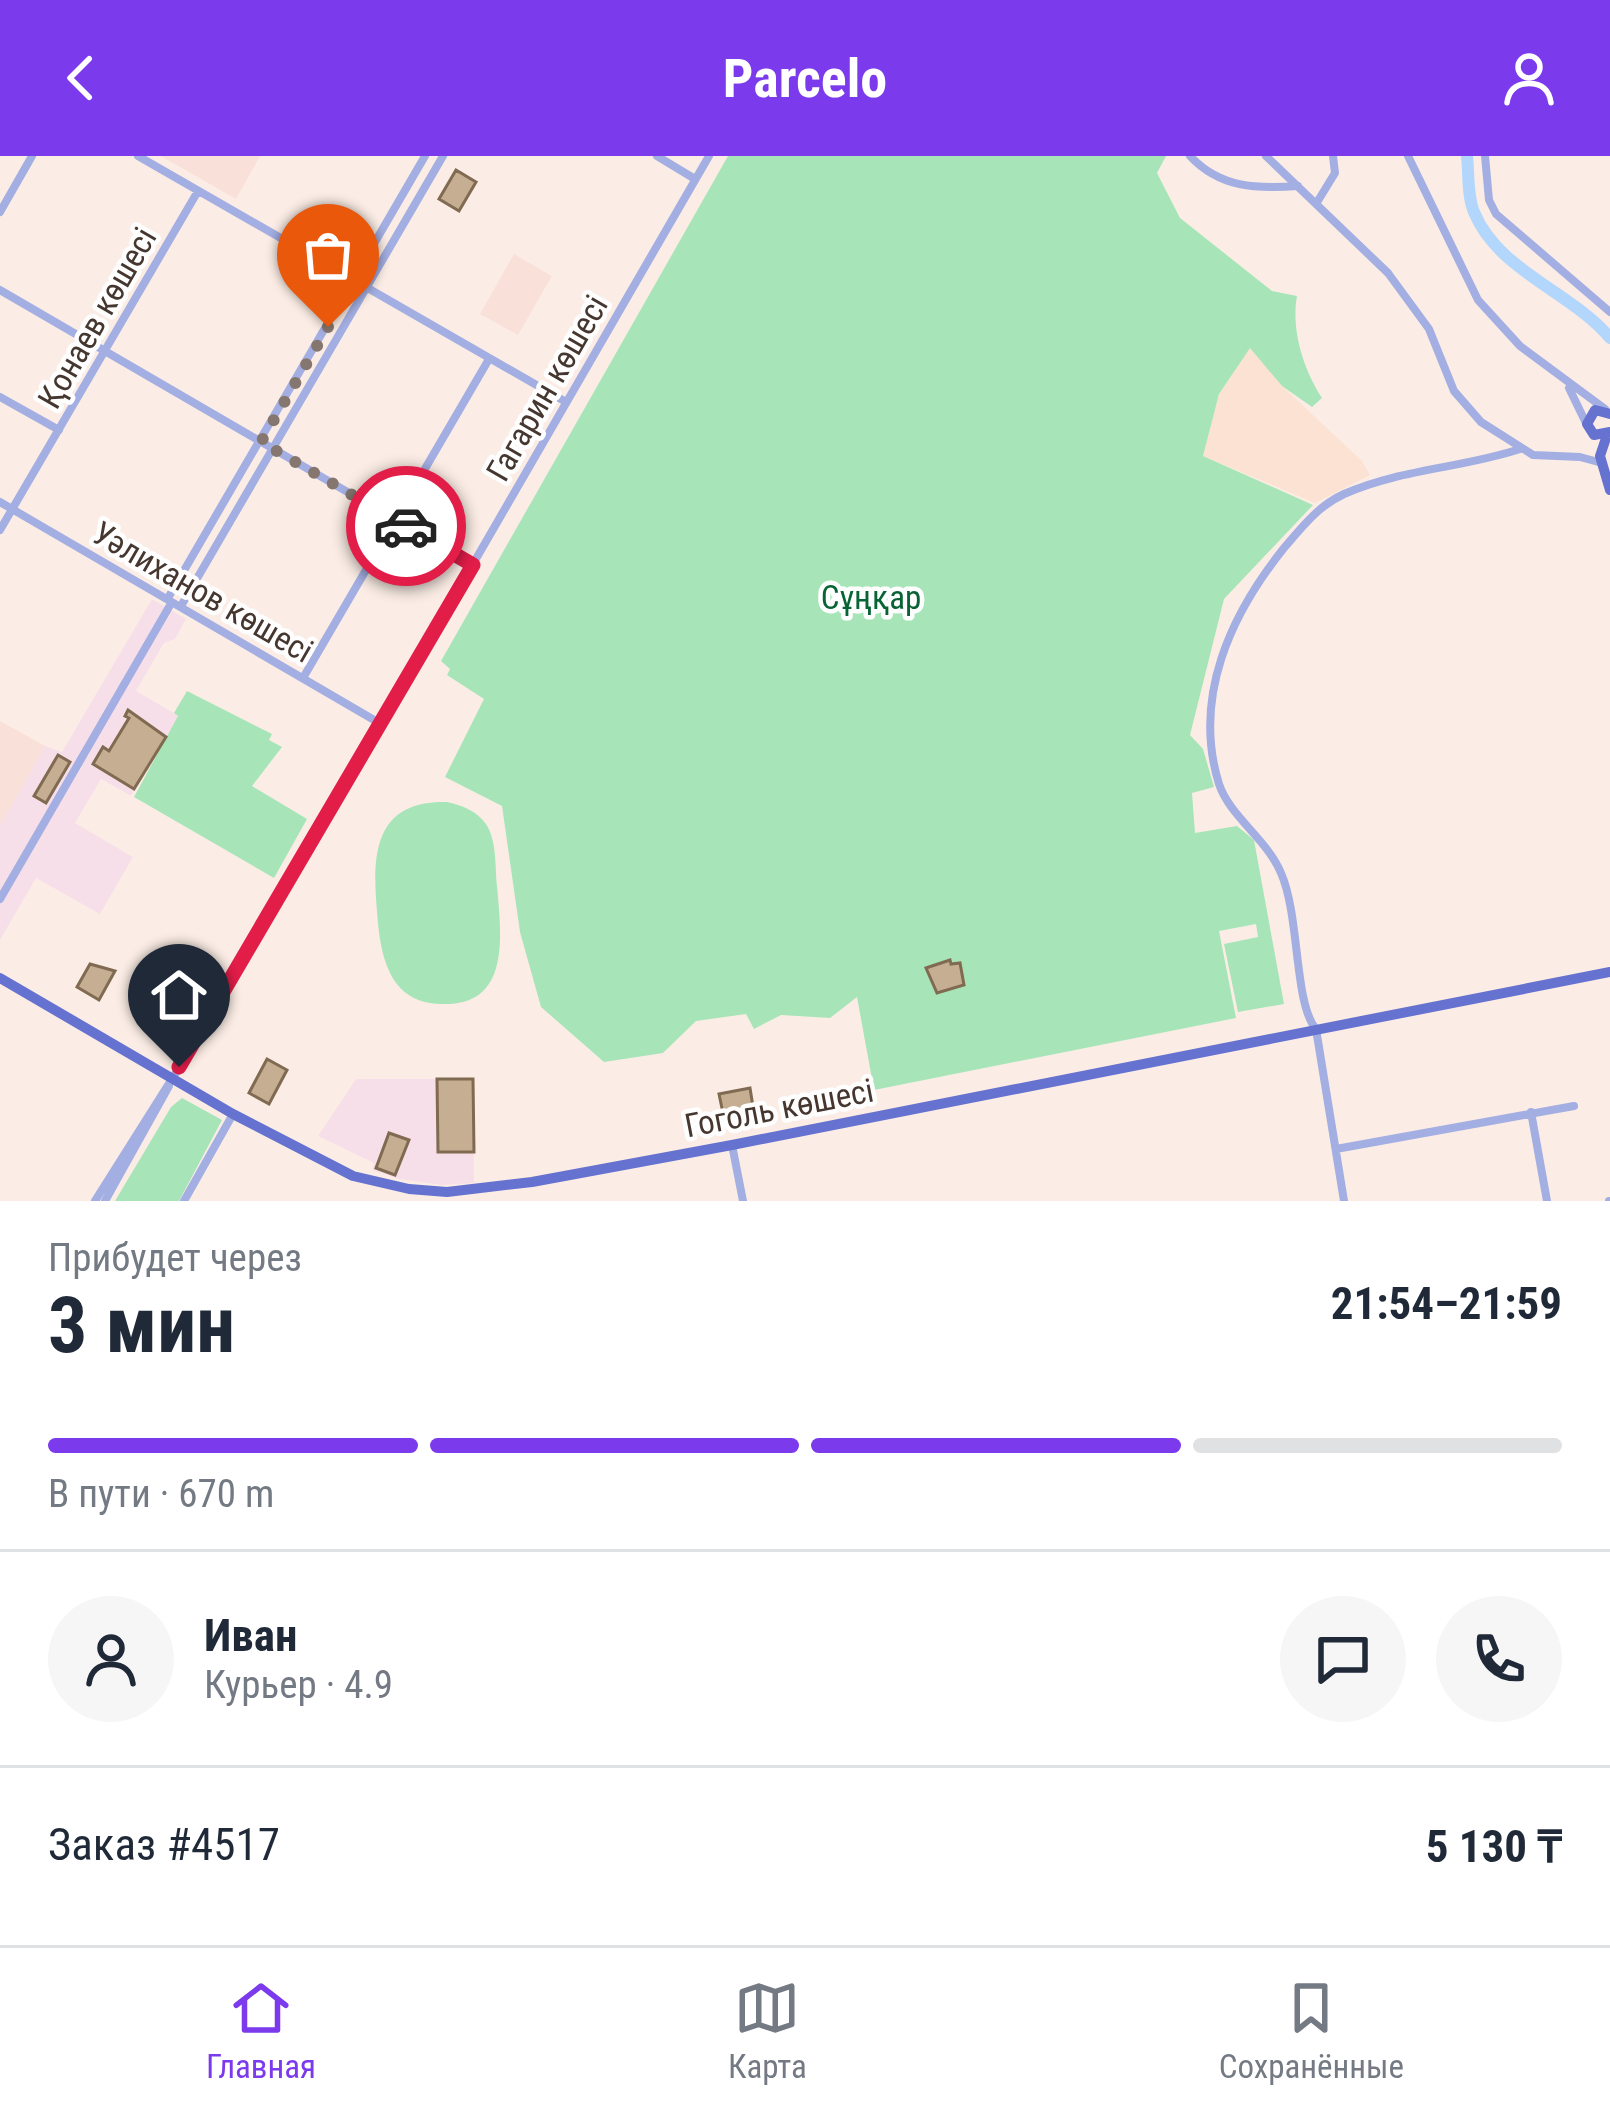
<!DOCTYPE html>
<html lang="ru">
<meta charset="utf-8">
<style>
body{margin:0;font-family:"Roboto Condensed",sans-serif;background:#f6f6f7;color:#1f2937;height:100vh;display:flex;flex-direction:column;font-size:45px;white-space:nowrap}
*{box-sizing:border-box;margin:0}
p{font-size:39px;color:#747a83}
.icon{flex:none;width:66px;height:66px;fill:none;stroke:currentColor;stroke-width:2;stroke-linecap:round;stroke-linejoin:round}
.map{position:relative;height:1045px;overflow:hidden}
.side{display:flex;flex-direction:column;background:#fff;flex:1}
.side>*{flex:none}
.pin{position:absolute;display:grid;place-items:center;width:102px;height:102px;color:#fff;margin:-123px -51px;border-radius:50% 50% 50% 0;rotate:-45deg;box-shadow:0 0 12px #0007}
.pin .icon{rotate:45deg}
.courier{position:absolute;display:grid;place-items:center;width:120px;height:120px;margin:-60px;border:9px solid #e11d48;border-radius:50%;background:#fff;color:#222;box-shadow:0 3px 15px #0007}
.overview em{font-style:normal;font-weight:700}
.overview div{display:flex;flex-direction:column-reverse}
.overview{display:flex;align-items:center;justify-content:space-between;height:204px;padding:0 48px}
h1{font-size:78px;font-weight:700;line-height:90px}
.bar{display:grid;grid-template-columns:repeat(4,1fr);gap:18px 12px;align-content:center;height:144px;padding:0 48px}
.bar i{height:15px;border-radius:9px;background:#e0e1e3}
.bar .selected{background:#7c3aed}
.bar p{grid-column:span 4}
.line{display:flex;align-items:center;gap:30px;padding:0 48px;border-top:3px solid #e0e1e3}
.line div{flex:1}
.round{display:grid;place-items:center;flex:none;width:126px;height:126px;border-radius:63px;background:#f6f6f7}
header{display:flex;justify-content:space-between;align-items:center;height:156px;padding:0 48px;background:#7c3aed;color:#fff;font-size:54px;font-weight:700}
.dock{display:flex;justify-content:space-around;align-items:center;height:168px;border-top:3px solid #e0e1e3;background:#fff;font-size:33px;color:#747a83}
.dock a{display:grid;justify-items:center;gap:6px}
.dock .selected{color:#7c3aed}
.map>svg:first-child{display:block}
.commercial{fill:#f7dfe9}
.built{fill:#fbe2d3}
.education{fill:#f9e0d8}
.green{fill:#a7e5b8}
.lines{fill:none;stroke-linecap:round;stroke-linejoin:round}
.river{stroke:#b2d6fc;stroke-width:12}
.building{fill:#c6ae93;stroke:#806a51;stroke-width:3}
.minor{stroke:#a3aee2;stroke-width:8}
.major{stroke:#6672d0;stroke-width:10}
.done{stroke:#85776f;stroke-width:12;stroke-dasharray:0 21.6}
.route{stroke:#e11d48;stroke-width:15}
.labels{text-anchor:middle;dominant-baseline:central;stroke-width:9;stroke-linejoin:round;paint-order:stroke}
.street-label{font-size:33px;fill:#45372f;stroke:#fefefe}
.park-label{font-size:33px;fill:#086434;stroke:#fefefe}
</style>
<header><svg class="icon" aria-label="back" viewBox="0 0 24 24"><path d="M15 5l-7 7 7 7"/></svg>Parcelo<svg class="icon" aria-label="person" viewBox="0 0 24 24"><circle cx="12" cy="8" r="4"/><path d="M4 21q1-7 8-7t8 7"/></svg></header>
<div class="map">
<svg width="1610" height="1045" viewBox="0 0 1610 1045">
<rect width="100%" height="100%" fill="#fbede5"/>
<!-- commercial -->
<path class="commercial" d="M 152,443 L 186,463 L 175,483 L 164,487 L 136,535 L 179,560 L 131,640 L 101,623 L 75,667 L 133,701 L 100,758 L 36,722 L 0,784 L 0,666 L 45,590 L 62,596 Z
M 356,923 L 473,923 L 474,1027 L 441,1029 L 399,1023 L 372,1014 L 374,1007 L 318,980 Z"/>
<!-- built -->
<path class="built" d="M 1250,191 L 1282,230 L 1362,305 L 1370,319 L 1315,347 L 1203,300 L 1219,238 Z"/>
<!-- education -->
<path class="education" d="M 161,0 L 260,0 L 236,43 Z
M 514,98 L 552,120 L 518,179 L 480,158 Z
M 0,565 L 45,590 L 2,667 L 0,666 Z"/>
<!-- green -->
<path class="green" d="M 728,0 L 1166,0 L 1157,17 L 1180,62 L 1272,135 L 1297,140 C 1291,173 1303,213 1322,242 L 1312,251 L 1282,230 L 1250,192 L 1219,238 L 1203,300 L 1313,349 L 1224,443 L 1190,579 L 1203,593 L 1214,631 L 1192,637 L 1195,677 L 1237,670 L 1254,684 L 1284,848 L 1238,856 L 1224,788 L 1258,781 L 1256,768 L 1219,775 L 1236,862 L 874,934 L 857,841 L 830,862 L 781,859 L 754,873 L 746,858 L 696,865 L 663,897 L 604,906 L 541,851 L 520,776 L 502,650 L 445,621 L 484,543 L 447,519 L 450,513 L 441,505 Z
M 187,535 L 272,578 L 269,584 L 282,591 L 252,630 L 307,663 L 274,722 L 134,641 L 178,560 L 174,557 Z
M 447,646 C 461,649 477,655 486,668 C 497,685 495,710 497,730 C 501,778 512,851 441,848 C 388,847 380,798 377,755 C 372,699 374,644 447,646 Z
M 182,942 L 222,964 L 179,1045 L 115,1045 L 171,951 Z"/>
<g class="lines">
<!-- river -->
<path class="river" d="M 1467,0 C 1469,18 1467,39 1474,56 C 1498,115 1572,136 1610,182"/>
</g>
<!-- building -->
<path class="building" d="M 456,14 L 476,26 L 459,55 L 439,43 Z
M 128,554 L 166,581 L 134,633 L 93,608 L 103,591 L 109,595 L 129,562 L 125,560 Z
M 58,599 L 70,606 L 46,647 L 34,640 Z
M 950,804 L 951,808 L 960,807 L 964,829 L 937,837 L 926,812 Z
M 90,808 L 115,815 L 99,844 L 77,831 Z
M 267,903 L 287,914 L 269,948 L 249,937 Z
M 437,923 L 473,923 L 474,996 L 438,996 Z
M 750,932 L 754,957 L 724,962 L 719,938 Z
M 389,977 L 409,984 L 395,1019 L 376,1012 Z"/>
<g class="lines">
<!-- minor -->
<path class="minor" d="M 138,0 L 566,246
M 657,0 L 695,23
M 1190,0 C 1220,32 1256,33 1298,30
M 1266,0 L 1388,117 L 1429,173 L 1454,235 L 1481,266 L 1533,299 L 1580,301 L 1602,307
M 1408,0 L 1478,144 L 1520,190 L 1605,253
M 1485,0 L 1489,44 L 1496,58 L 1610,156
M 1316,48 L 1335,17 L 1333,0
M 0,56 L 32,0
M 0,134 L 473,409
M 1569,232 L 1586,267
M 0,241 L 59,274
M 0,346 L 381,568
M 0,374 L 198,35
M 168,442 L 425,0
M 181,450 L 443,0
M 303,522 L 489,203
M 0,743 L 169,451
M 1531,956 L 1547,1045
M 732,989 L 743,1045
M 1336,993 L 1574,950
M 95,1045 L 211,861 L 709,0
M 105,1045 L 169,930
M 184,1045 L 233,958
M 1344,1045 L 1316,873 C 1294,848 1300,760 1281,717 C 1267,683 1230,661 1219,628 C 1192,541 1231,458 1284,392 C 1302,371 1318,350 1344,338 C 1400,313 1463,312 1520,293
M 1609,1045 L 1610,1045"/>
<!-- major -->
<path class="major" d="M 1610,258 L 1595,254 L 1587,268 L 1594,279 L 1610,276
M 1607,279 L 1600,300 L 1610,334
M 0,822 L 233,958 L 353,1020 L 409,1033 L 447,1036 L 532,1026 L 732,989 L 1610,816"/>
</g>
<g class="lines">
<!-- done -->
<path class="done" d="M 328,171 L 261,286 L 406,370"/>
<!-- route -->
<path class="route" d="M 179,911 L 473,409 L 406,370"/>
</g>
<g class="labels">
<!-- street labels -->
<g class="street-label">
<text transform="translate(97 162) rotate(-60)">Қонаев көшесі</text>
<text transform="translate(547 232) rotate(-60)">Гагарин көшесі</text>
<text transform="translate(203 436) rotate(30)">Уәлиханов көшесі</text>
<text transform="translate(779 952) rotate(-11)">Гоголь көшесі</text>
</g>
<!-- park labels -->
<g class="park-label">
<text x="871" y="441">Сұңқар</text>
</g>
</g>
</svg>
<div class="pin" style="left:328px;top:171px;background:#ea580c"><svg class="icon" aria-label="bag" viewBox="0 0 24 24"><path d="M5 8h14l-1 12H6zM9 8a3 3 0 0 1 6 0"/></svg></div>
<div class="pin" style="left:179px;top:911px;background:#1f2937"><svg class="icon" aria-label="home" viewBox="0 0 24 24"><path d="M3 11l9-7 9 7M6 9v11h12V9"/></svg></div>
<div class="courier" style="left:406px;top:370px"><svg class="icon" aria-label="car" viewBox="0 0 24 24"><path d="M5 17H2v-5l4-1 3-4h7l3 4 3 1v5h-3M9 17h6M6 11h13"/><circle cx="7" cy="17" r="2"/><circle cx="17" cy="17" r="2"/></svg></div>
</div>
<section class="side">
<div class="overview"><div><h1>3 мин</h1><p>Прибудет через</p></div><em>21:54–21:59</em></div>
<div class="bar"><i class="selected"></i><i class="selected"></i><i class="selected"></i><i></i><p>В пути · 670 m</p></div>
<div class="line" style="height:216px"><a class="round"><svg class="icon" aria-label="person" viewBox="0 0 24 24"><circle cx="12" cy="8" r="4"/><path d="M4 21q1-7 8-7t8 7"/></svg></a><div><b>Иван</b><p>Курьер · 4.9</p></div><a class="round"><svg class="icon" aria-label="chat" viewBox="0 0 24 24"><path d="M4 5h16v11H9l-5 4z"/></svg></a><a class="round"><svg class="icon" aria-label="phone" viewBox="0 0 24 24"><path d="M5 4h4l2 5-3 2q2 4 5 5l2-3 5 2v4C11 20 4 13 5 4z"/></svg></a></div>
<div class="line" style="height:156px"><div>Заказ #4517</div><b>5 130 ₸</b></div>
</section>
<nav class="dock">
<a class="selected"><svg class="icon" aria-label="home" viewBox="0 0 24 24"><path d="M3 11l9-7 9 7M6 9v11h12V9"/></svg>Главная</a>
<a><svg class="icon" aria-label="map" viewBox="0 0 24 24"><path d="M3 6l6-2 6 2 6-2v14l-6 2-6-2-6 2zM9 4v14M15 6v14"/></svg>Карта</a>
<a><svg class="icon" aria-label="saved" viewBox="0 0 24 24"><path d="M7 4h10v16l-5-4-5 4z"/></svg>Сохранённые</a>
</nav>
